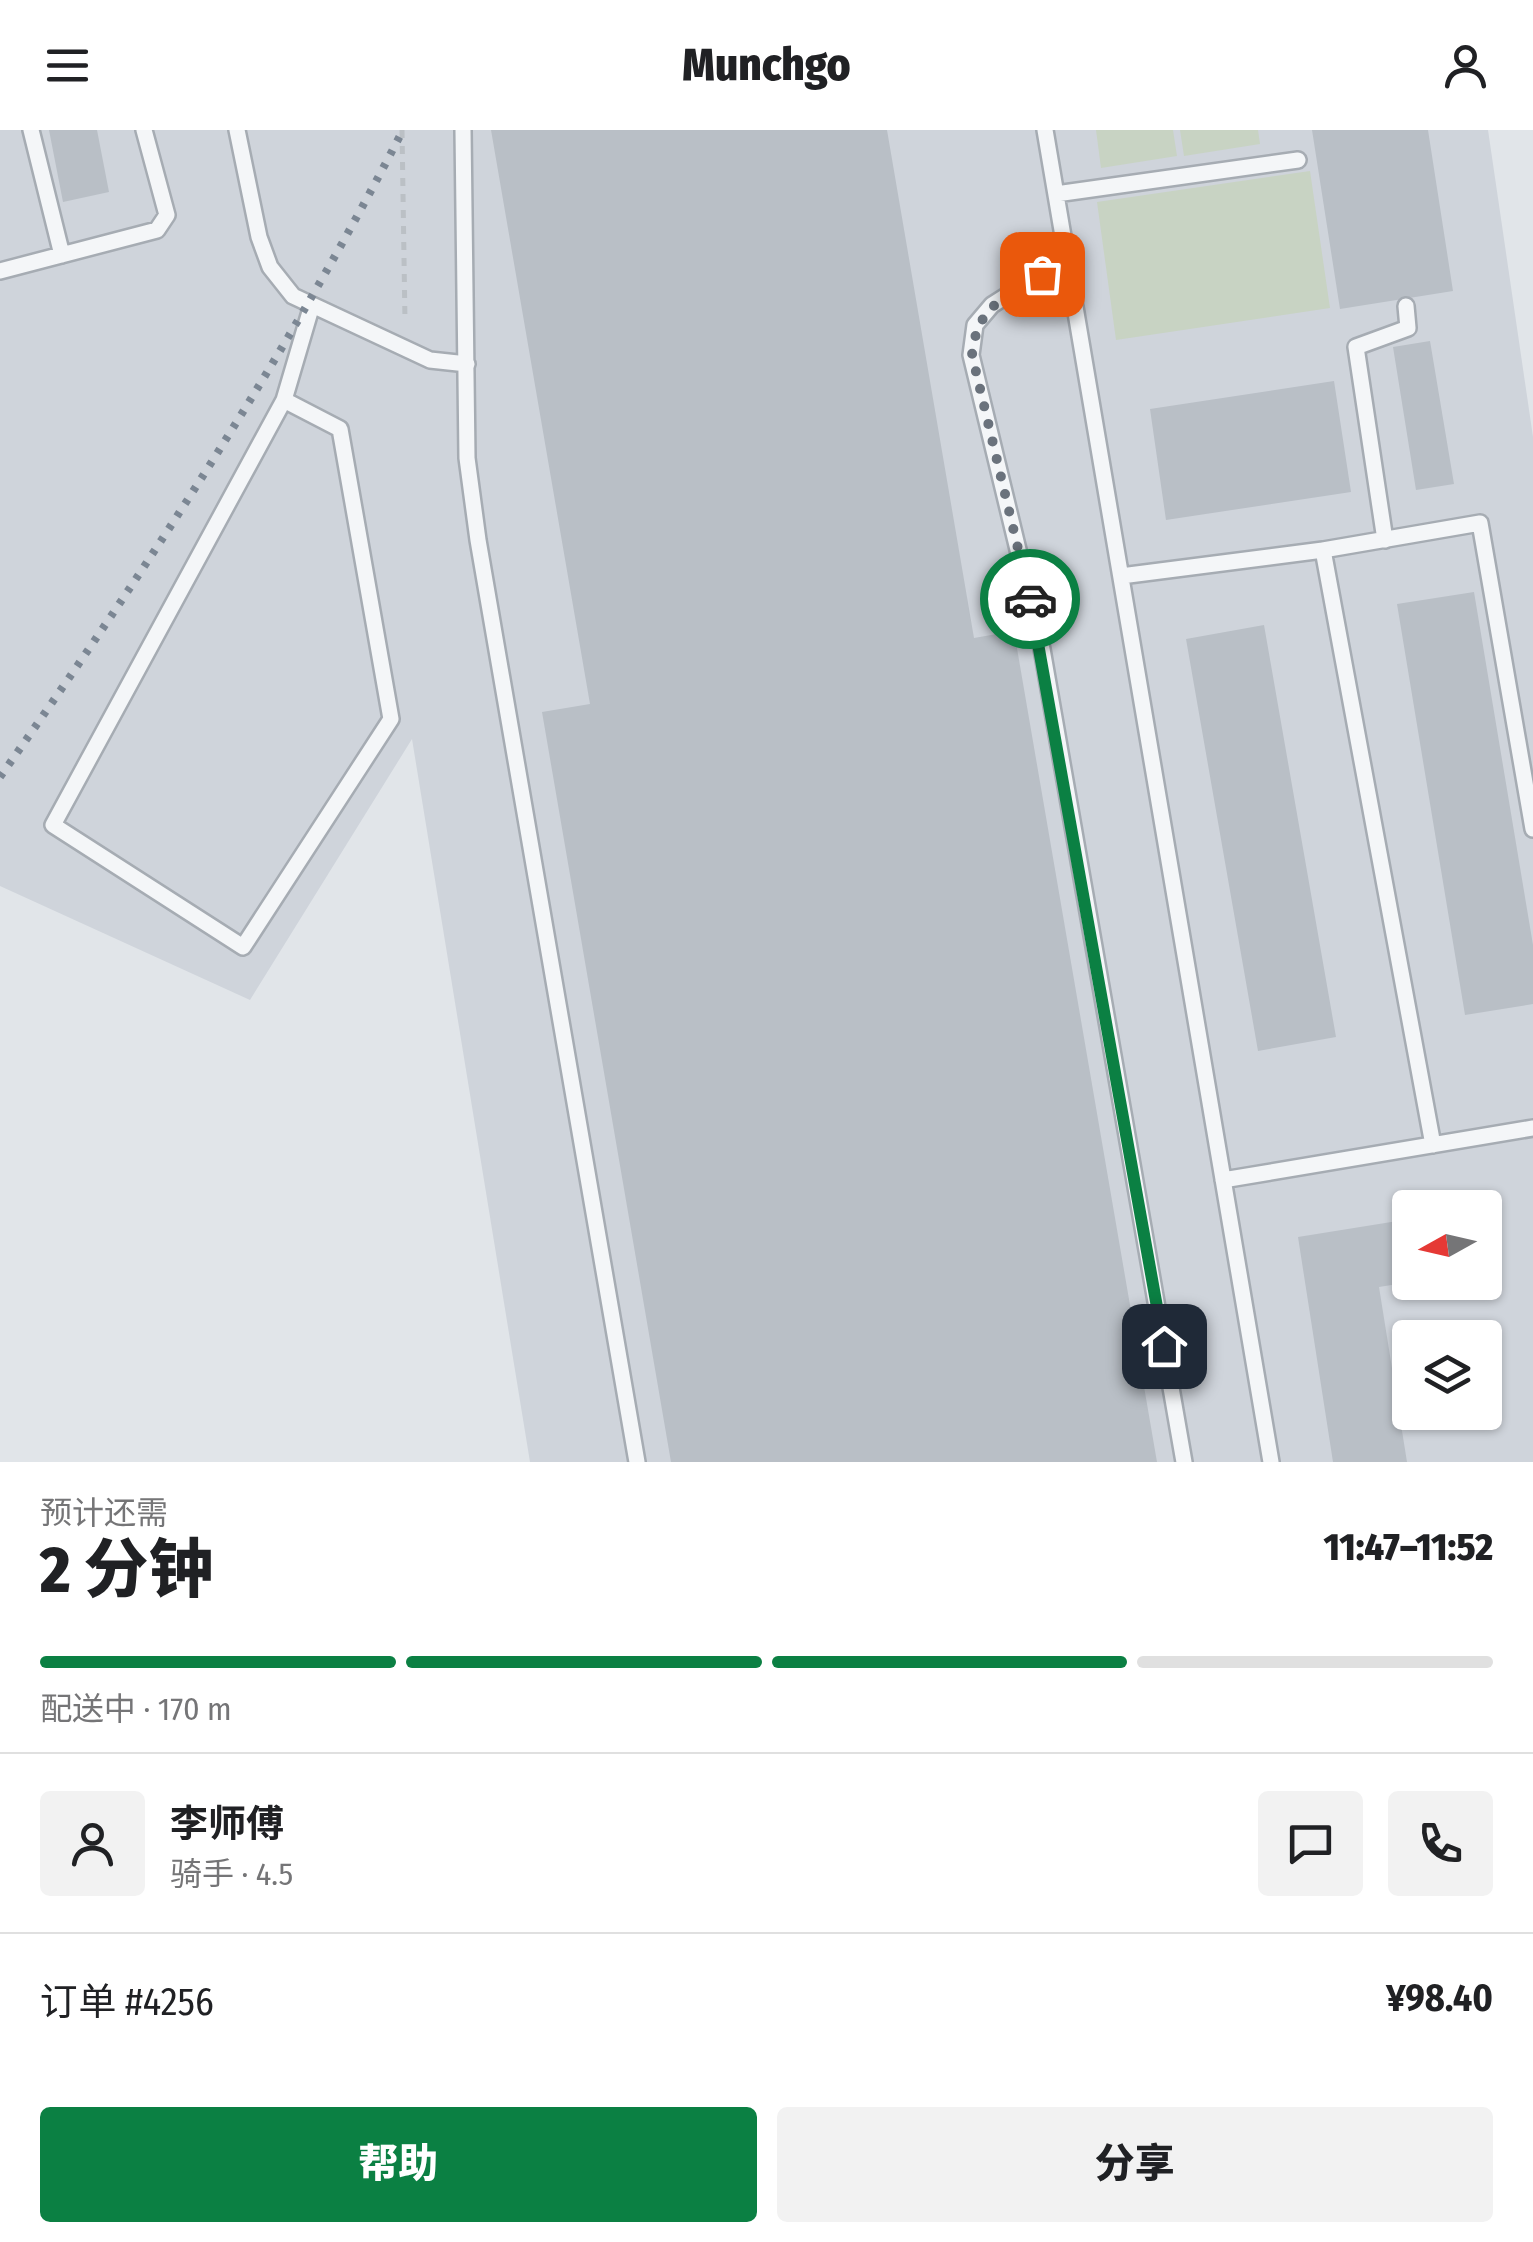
<!DOCTYPE html>
<html lang="zh">
<meta charset="utf-8">
<style>
body{margin:0;font-family:"Fira Sans Condensed","Noto Sans SC",sans-serif;background:#f2f2f2;color:#202124;height:100vh;display:flex;flex-direction:column;font-size:38px;white-space:nowrap}
*{box-sizing:border-box;margin:0}
p{font-size:32px;color:#757577}
.icon{flex:none;width:55px;height:55px;fill:none;stroke:currentColor;stroke-width:2;stroke-linecap:round;stroke-linejoin:round}
.map{position:relative;height:1332px;overflow:hidden}
.side{display:flex;flex-direction:column;background:#fff;flex:1}
.side>*{flex:none}
.needle{width:65px;rotate:262deg}
.buttons{position:absolute;left:1392px;top:1060px;display:grid;gap:20px}
.buttons a{display:grid;place-items:center;width:110px;height:110px;border-radius:10px;background:#fff;box-shadow:0 2px 8px #0004;font-size:50px}
.pin{position:absolute;display:grid;place-items:center;width:85px;height:85px;color:#fff;margin:-42px;border-radius:20px;box-shadow:0 5px 15px #0006}
.courier{position:absolute;display:grid;place-items:center;width:100px;height:100px;margin:-50px;border:8px solid #0b8043;border-radius:50%;background:#fff;color:#222;box-shadow:0 2px 12px #0007}
.head em{font-style:normal;font-weight:800}
.head div{display:flex;flex-direction:column-reverse}
.head{display:flex;align-items:center;justify-content:space-between;height:170px;padding:0 40px}
h1{font-size:65px;font-weight:800;line-height:75px}
.bar{display:grid;grid-template-columns:repeat(4,1fr);gap:15px 10px;align-content:center;height:120px;padding:0 40px}
.bar i{height:12px;border-radius:8px;background:#e0e0e0}
.bar .current{background:#0b8043}
.bar p{grid-column:span 4}
.line{display:flex;align-items:center;gap:25px;padding:0 40px;border-top:2px solid #e0e0e0}
.line div{flex:1}
.round{display:grid;place-items:center;flex:none;width:105px;height:105px;border-radius:10px;background:#f2f2f2}
.cta{display:flex;gap:20px;margin-top:auto;padding:20px 40px}
.cta a{flex:1;height:115px;border-radius:10px;background:#0b8043;color:#fff;font-size:40px;font-weight:800;line-height:115px;text-align:center}
.cta a+a{background:#f2f2f2;color:#202124}
header{display:flex;justify-content:space-between;align-items:center;height:130px;padding:0 40px;background:#fff;font-size:45px;font-weight:800}
.map>svg:first-child{display:block}
.built{fill:#cfd4db;fill-rule:evenodd}
.green{fill:#c8d3c3}
.building{fill:#b9bfc6}
.lines{fill:none;stroke-linecap:round;stroke-linejoin:round}
.service-casing{stroke:#a6acb3;stroke-width:20}
.path{stroke:#bbc0c5;stroke-width:5;stroke-dasharray:8 8;stroke-linecap:butt}
.service{stroke:#f4f6f8;stroke-width:15}
.rail{stroke:#7b8693;stroke-width:8;stroke-dasharray:5 10;stroke-linecap:butt}
.done{stroke:#6a727c;stroke-width:10;stroke-dasharray:0 18}
.route{stroke:#0b8043;stroke-width:12}
</style>
<header><svg class="icon" aria-label="menu" viewBox="0 0 24 24"><path d="M4 6h16M4 12h16M4 18h16"/></svg>Munchgo<svg class="icon" aria-label="person" viewBox="0 0 24 24"><circle cx="12" cy="8" r="4"/><path d="M4 21q1-7 8-7t8 7"/></svg></header>
<div class="map">
<svg width="1533" height="1332" viewBox="0 0 1533 1332">
<rect width="100%" height="100%" fill="#e1e5e9"/>
<!-- built -->
<path class="built" d="M 0,0 L 1488,0 L 1533,307 L 1533,1332 L 530,1332 L 412,609 L 250,870 L 0,756 ZM 1410,1078 L 1485,1078 L 1485,1152 L 1410,1152 ZM 1410,1208 L 1485,1208 L 1485,1282 L 1410,1282 Z"/>
<!-- green -->
<path class="green" d="M 1096,0 L 1173,0 L 1177,26 L 1101,38 Z
M 1180,0 L 1258,0 L 1260,14 L 1184,26 Z
M 1310,41 L 1330,178 L 1116,210 L 1097,72 Z"/>
<!-- building -->
<path class="building" d="M 49,0 L 97,0 L 109,62 L 63,72 Z
M 491,0 L 887,0 L 974,508 L 1014,501 L 1157,1332 L 671,1332 L 542,582 L 590,574 Z
M 1312,0 L 1428,0 L 1453,161 L 1340,179 Z
M 1430,211 L 1454,354 L 1416,360 L 1393,217 Z
M 1334,251 L 1351,362 L 1166,390 L 1150,279 Z
M 1474,462 L 1533,815 L 1533,874 L 1465,885 L 1397,474 Z
M 1264,495 L 1336,907 L 1258,921 L 1186,509 Z
M 1410,1089 L 1410,1152 L 1379,1157 L 1407,1332 L 1333,1332 L 1298,1107 Z"/>
<g class="lines">
<defs>
<path id="service" d="M 31,0 L 62,125
M 237,0 L 259,107 L 270,137 L 293,166 L 430,230 L 467,234
M 463,0 L 467,328 L 478,410 L 637,1332
M 1045,0 L 1271,1332
M 1056,64 L 1298,30
M 1066,128 L 992,175 L 975,195 L 971,225 L 1042,519 L 1184,1332
M 0,141 L 157,100 L 167,85 L 144,0
M 284,270 L 340,299 L 391,589 L 243,817 L 53,695 L 284,270 L 312,175
M 1385,410 L 1356,217 L 1408,198 L 1406,176
M 1323,420 L 1433,1015
M 1121,446 L 1323,420 L 1480,393 L 1533,699
M 1223,1050 L 1533,998"/>
</defs>
<!-- service casing -->
<use href="#service" class="service-casing"/>
<!-- path -->
<path class="path" d="M 402,0 L 405,192"/>
<!-- service -->
<use href="#service" class="service"/>
<!-- rail -->
<path class="rail" d="M 0,647 C 146,440 287,225 403,0"/>
</g>
<g class="lines">
<!-- done -->
<path class="done" d="M 1030,469 L 972,225 C 977,176 1003,169 1042,144"/>
<!-- route -->
<path class="route" d="M 1030,469 L 1164,1216"/>
</g>
</svg>
<div class="buttons">
<a><svg class="needle" viewBox="-14 -14 28 28"><path d="M0-13l5 13h-10z" fill="#e53935"/><path d="M0 13l5-13h-10z" fill="#757577"/></svg></a>
<a><svg class="icon" aria-label="layers" viewBox="0 0 24 24"><path d="M12 4l9 5-9 5-9-5zM3 14l9 5 9-5"/></svg></a>
</div>
<div class="pin" style="left:1042px;top:144px;background:#ea580c"><svg class="icon" aria-label="bag" viewBox="0 0 24 24"><path d="M5 8h14l-1 12H6zM9 8a3 3 0 0 1 6 0"/></svg></div>
<div class="pin" style="left:1164px;top:1216px;background:#1f2937"><svg class="icon" aria-label="home" viewBox="0 0 24 24"><path d="M3 11l9-7 9 7M6 9v11h12V9"/></svg></div>
<div class="courier" style="left:1030px;top:469px"><svg class="icon" aria-label="car" viewBox="0 0 24 24"><path d="M5 17H2v-5l4-1 3-4h7l3 4 3 1v5h-3M9 17h6M6 11h13"/><circle cx="7" cy="17" r="2"/><circle cx="17" cy="17" r="2"/></svg></div>
</div>
<section class="side">
<div class="head"><div><h1>2 分钟</h1><p>预计还需</p></div><em>11:47–11:52</em></div>
<div class="bar"><i class="current"></i><i class="current"></i><i class="current"></i><i></i><p>配送中 · 170 m</p></div>
<div class="line" style="height:180px"><a class="round"><svg class="icon" aria-label="person" viewBox="0 0 24 24"><circle cx="12" cy="8" r="4"/><path d="M4 21q1-7 8-7t8 7"/></svg></a><div><b>李师傅</b><p>骑手 · 4.5</p></div><a class="round"><svg class="icon" aria-label="chat" viewBox="0 0 24 24"><path d="M4 5h16v11H9l-5 4z"/></svg></a><a class="round"><svg class="icon" aria-label="phone" viewBox="0 0 24 24"><path d="M5 4h4l2 5-3 2q2 4 5 5l2-3 5 2v4C11 20 4 13 5 4z"/></svg></a></div>
<div class="line" style="height:130px"><div>订单 #4256</div><b>¥98.40</b></div>
<div class="cta"><a>帮助</a><a>分享</a></div>
</section>
